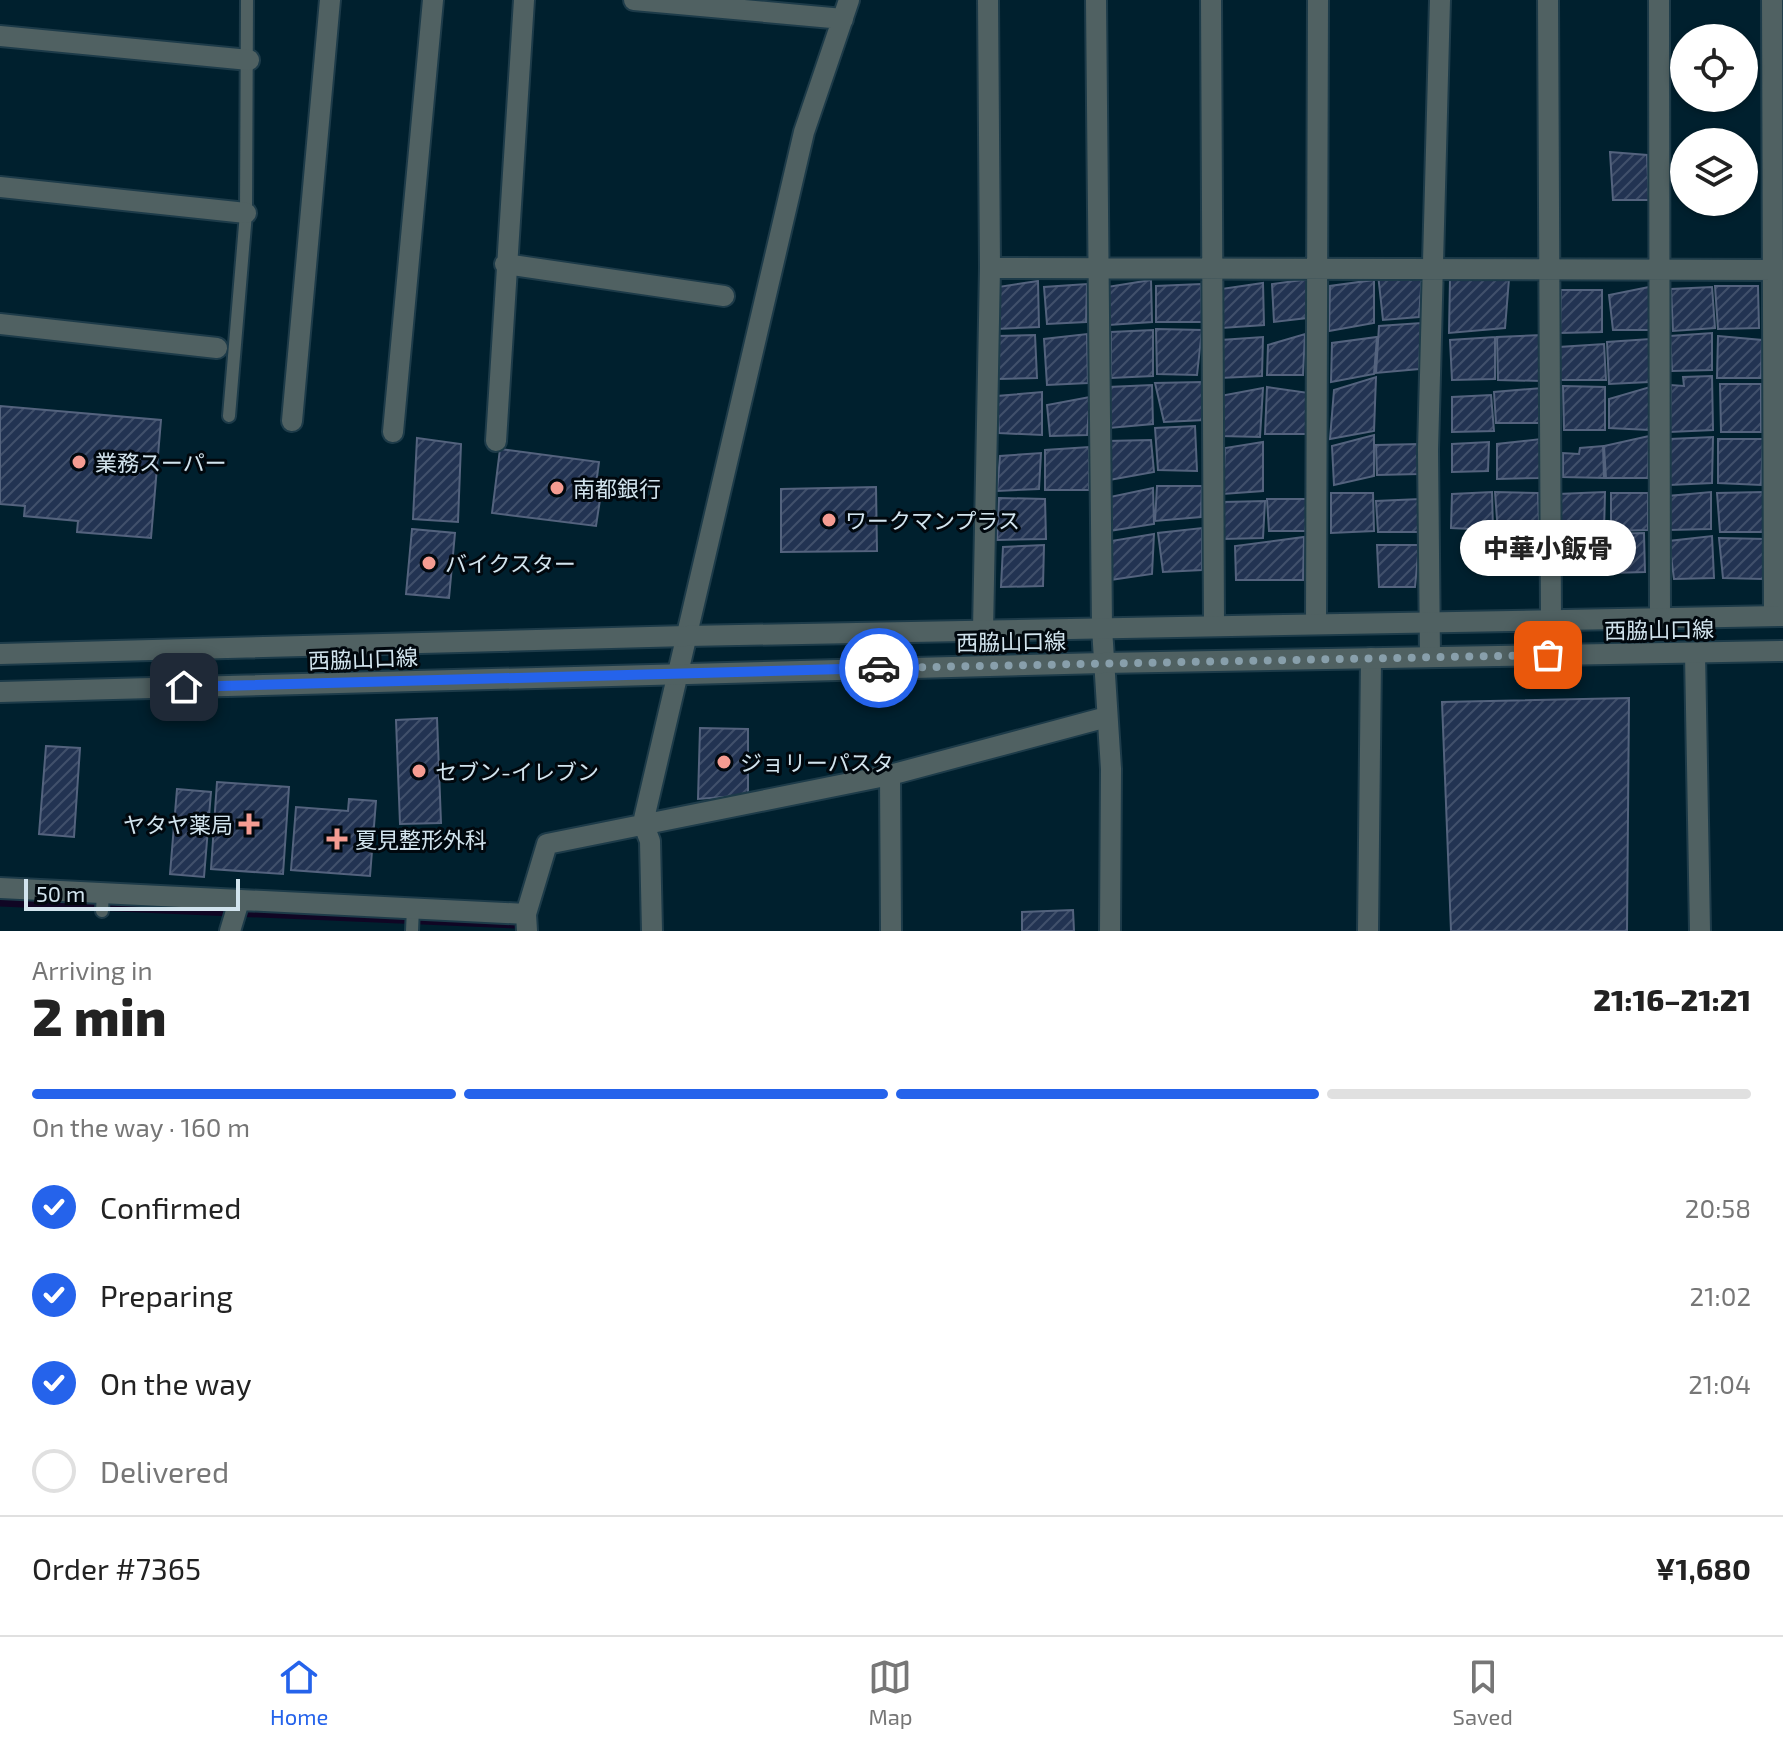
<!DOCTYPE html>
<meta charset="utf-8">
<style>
body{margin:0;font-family:"Exo 2","Noto Sans JP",sans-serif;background:#f2f2f2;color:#222;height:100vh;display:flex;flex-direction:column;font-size:30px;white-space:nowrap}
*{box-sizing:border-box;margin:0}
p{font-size:26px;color:#767676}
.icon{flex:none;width:44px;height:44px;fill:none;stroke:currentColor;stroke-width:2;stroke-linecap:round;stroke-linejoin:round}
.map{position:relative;height:931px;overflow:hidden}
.drawer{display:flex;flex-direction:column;background:#fff;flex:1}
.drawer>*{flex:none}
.buttons{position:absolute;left:1670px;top:24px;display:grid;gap:16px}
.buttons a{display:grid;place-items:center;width:88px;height:88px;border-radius:50%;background:#fff;box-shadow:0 2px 6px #0004;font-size:40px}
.scale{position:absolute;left:24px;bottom:20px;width:216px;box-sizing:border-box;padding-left:8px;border:4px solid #d2e4ee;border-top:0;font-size:22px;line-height:28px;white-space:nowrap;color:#d2e4ee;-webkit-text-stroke:6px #01080e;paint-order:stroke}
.pin{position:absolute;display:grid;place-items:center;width:68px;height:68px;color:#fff;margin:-34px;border-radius:16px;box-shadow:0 4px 12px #0006}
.courier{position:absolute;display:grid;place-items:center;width:80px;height:80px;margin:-40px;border:6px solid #2563eb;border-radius:50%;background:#fff;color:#222;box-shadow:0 2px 10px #0007}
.bubble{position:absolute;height:56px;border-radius:28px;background:#fff;box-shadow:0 2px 6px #0004;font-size:26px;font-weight:800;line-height:56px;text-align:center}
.head em{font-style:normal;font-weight:800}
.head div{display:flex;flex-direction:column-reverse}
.head{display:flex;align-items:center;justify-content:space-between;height:136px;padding:0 32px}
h1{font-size:52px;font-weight:800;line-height:60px}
.bar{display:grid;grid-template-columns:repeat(4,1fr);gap:12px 8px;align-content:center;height:96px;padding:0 32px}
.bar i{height:10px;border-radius:6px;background:#e0e0e0}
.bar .selected{background:#2563eb}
.bar p{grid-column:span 4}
.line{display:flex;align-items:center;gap:20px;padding:0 32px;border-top:2px solid #e0e0e0}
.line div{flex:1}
ol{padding:0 32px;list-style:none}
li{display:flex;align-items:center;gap:24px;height:88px}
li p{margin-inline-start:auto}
li .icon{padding:8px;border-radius:50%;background:#2563eb;color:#fff;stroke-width:4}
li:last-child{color:#767676}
li i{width:44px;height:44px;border:4px solid #e0e0e0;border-radius:50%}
.tab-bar{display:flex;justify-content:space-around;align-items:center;height:112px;border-top:2px solid #e0e0e0;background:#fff;font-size:22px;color:#767676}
.tab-bar a{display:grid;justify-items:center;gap:4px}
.tab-bar .selected{color:#2563eb}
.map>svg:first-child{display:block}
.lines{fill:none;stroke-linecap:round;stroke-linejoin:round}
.stream{stroke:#100624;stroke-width:9}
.building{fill:url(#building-hatch);stroke:#54637e;stroke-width:2}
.service-casing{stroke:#1d3b49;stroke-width:16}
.minor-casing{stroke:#1d3b49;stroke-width:24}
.tertiary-casing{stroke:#1d3b49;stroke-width:24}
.service{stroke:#506162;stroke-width:12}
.minor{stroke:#506162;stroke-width:20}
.tertiary{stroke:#506162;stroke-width:20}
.done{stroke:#889fab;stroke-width:8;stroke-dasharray:0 14.4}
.route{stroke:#2563eb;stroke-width:10}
.poi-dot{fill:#f59c92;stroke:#01080e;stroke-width:3}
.labels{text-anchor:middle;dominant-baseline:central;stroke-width:6;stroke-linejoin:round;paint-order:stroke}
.poi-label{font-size:22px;fill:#d2e4ee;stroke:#01080e;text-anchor:start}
.street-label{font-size:22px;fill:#d2e4ee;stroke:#01080e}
</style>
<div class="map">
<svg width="1783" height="931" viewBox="0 0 1783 931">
<defs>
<pattern id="building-hatch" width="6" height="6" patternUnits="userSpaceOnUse" patternTransform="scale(2)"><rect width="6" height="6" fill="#223352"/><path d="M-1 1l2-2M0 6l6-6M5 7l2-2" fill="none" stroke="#41506b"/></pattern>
</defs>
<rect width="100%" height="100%" fill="#00202e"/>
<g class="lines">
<!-- stream -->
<path class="stream" d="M 0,902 L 515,924"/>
</g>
<!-- building -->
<path class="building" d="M 1610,152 L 1647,155 L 1649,200 L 1613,200 Z
M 1378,274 L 1422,275 L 1419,317 L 1383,320 Z
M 1310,279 L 1307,318 L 1274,322 L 1272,284 Z
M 1450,279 L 1509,279 L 1505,328 L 1449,333 Z
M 1151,280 L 1152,322 L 1109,325 L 1107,287 Z
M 1374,280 L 1374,323 L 1329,331 L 1330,286 Z
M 1038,281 L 1039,327 L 997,329 L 998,287 Z
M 1263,283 L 1264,325 L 1222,328 L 1221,289 Z
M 1087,284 L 1086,322 L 1047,324 L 1044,287 Z
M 1201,284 L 1202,322 L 1156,322 L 1156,286 Z
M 1715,286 L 1758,286 L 1759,328 L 1718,329 Z
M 1649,287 L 1649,330 L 1613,330 L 1609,295 Z
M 1712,287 L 1715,328 L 1673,331 L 1671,289 Z
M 1561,290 L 1602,290 L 1602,332 L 1560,333 Z
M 1421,323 L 1419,369 L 1376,373 L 1379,326 Z
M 1156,329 L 1202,330 L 1197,375 L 1157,374 Z
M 1153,330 L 1153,376 L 1111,378 L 1111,332 Z
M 1712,333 L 1712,370 L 1672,371 L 1670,336 Z
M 1087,334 L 1088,383 L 1047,385 L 1044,339 Z
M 1305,334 L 1303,375 L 1267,375 L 1268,345 Z
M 1035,335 L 1037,378 L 998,379 L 997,336 Z
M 1542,335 L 1542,381 L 1498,380 L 1497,337 Z
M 1718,336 L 1762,340 L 1761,378 L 1717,378 Z
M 1263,337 L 1262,376 L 1220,378 L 1221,340 Z
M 1377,337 L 1374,374 L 1331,382 L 1332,343 Z
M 1495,337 L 1495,379 L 1452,380 L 1450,340 Z
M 1650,339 L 1649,382 L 1609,384 L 1607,342 Z
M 1604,344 L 1606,380 L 1559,380 L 1559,347 Z
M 1712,376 L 1713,430 L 1670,432 L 1671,385 L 1684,386 L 1683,377 Z
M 1376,377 L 1374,431 L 1330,439 L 1334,390 Z
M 1202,382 L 1204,420 L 1164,422 L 1155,383 Z
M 1720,384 L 1761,384 L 1761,432 L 1721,432 Z
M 1152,385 L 1153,424 L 1109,428 L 1108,387 Z
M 1563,386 L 1605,387 L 1605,430 L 1564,430 Z
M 1267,387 L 1309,393 L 1308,434 L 1265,434 Z
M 1650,387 L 1649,430 L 1609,428 L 1609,399 Z
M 1263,388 L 1260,437 L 1221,436 L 1220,396 Z
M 1542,388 L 1539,423 L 1496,423 L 1494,392 Z
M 1042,392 L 1042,435 L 999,433 L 997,396 Z
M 1491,395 L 1494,431 L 1452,432 L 1452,397 Z
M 1090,397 L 1087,435 L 1050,436 L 1047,405 Z
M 0,406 L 161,420 L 151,538 L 77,532 L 78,521 L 24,516 L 25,506 L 0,504 Z
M 1195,426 L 1197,471 L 1158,470 L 1155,428 Z
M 1374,435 L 1374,476 L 1334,485 L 1332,446 Z
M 1649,436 L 1648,478 L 1606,478 L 1604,446 Z
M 1713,437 L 1712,483 L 1670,485 L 1670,439 Z
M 417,438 L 461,444 L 458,522 L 413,519 Z
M 1541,439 L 1540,478 L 1497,479 L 1497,444 Z
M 1718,439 L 1763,439 L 1761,485 L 1718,483 Z
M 1151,440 L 1154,472 L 1109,480 L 1106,441 Z
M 1263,442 L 1263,491 L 1223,494 L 1225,448 Z
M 1489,442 L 1488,471 L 1452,472 L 1452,444 Z
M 1419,444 L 1419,474 L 1377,475 L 1376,445 Z
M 1603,446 L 1604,478 L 1563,477 L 1563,453 L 1579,454 L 1580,448 Z
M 1089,447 L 1089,490 L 1045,490 L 1045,450 Z
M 500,449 L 599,462 L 595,492 L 601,493 L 596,526 L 492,513 Z
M 1041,453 L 1039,489 L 997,491 L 1000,456 Z
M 1157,486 L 1202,486 L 1201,517 L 1155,521 Z
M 876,487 L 877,551 L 781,552 L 781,489 Z
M 1153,488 L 1154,524 L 1109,531 L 1110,497 Z
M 1492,492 L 1493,530 L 1451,528 L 1452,494 Z
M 1495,492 L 1538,493 L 1539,522 L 1523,521 L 1523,532 L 1498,533 Z
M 1605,492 L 1604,532 L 1557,534 L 1558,494 Z
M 1711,492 L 1711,529 L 1669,530 L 1668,496 Z
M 1763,492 L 1765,532 L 1720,532 L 1717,493 Z
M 1331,493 L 1373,493 L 1374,531 L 1331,533 Z
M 1611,493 L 1648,493 L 1648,530 L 1611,531 Z
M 999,498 L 1045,499 L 1046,539 L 997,540 Z
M 1267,499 L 1310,499 L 1305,531 L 1269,531 Z
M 1420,499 L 1420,532 L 1378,532 L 1376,501 Z
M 1265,501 L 1263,538 L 1223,539 L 1223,502 Z
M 1202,528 L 1202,570 L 1163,572 L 1158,533 Z
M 412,529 L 455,533 L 449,598 L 406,594 Z
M 1644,533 L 1645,572 L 1611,573 L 1607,534 Z
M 1154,534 L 1152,574 L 1110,580 L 1111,541 Z
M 1712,536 L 1714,578 L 1674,579 L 1669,541 Z
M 1304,537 L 1303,580 L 1236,580 L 1235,546 Z
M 1605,537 L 1605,573 L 1561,574 L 1559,550 L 1575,548 L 1575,540 Z
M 1719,538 L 1765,539 L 1763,579 L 1723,578 Z
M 1044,545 L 1043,586 L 1001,587 L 1003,547 Z
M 1377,545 L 1419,545 L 1415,587 L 1379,587 Z
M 1629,698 L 1627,931 L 1451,931 L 1442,702 Z
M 437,718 L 441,823 L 400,824 L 396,720 Z
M 700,728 L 748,729 L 748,795 L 698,799 Z
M 46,746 L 80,748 L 74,837 L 39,834 Z
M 217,782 L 289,787 L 283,874 L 211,869 Z
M 177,789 L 211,792 L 204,877 L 170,874 Z
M 349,799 L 376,801 L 370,876 L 291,870 L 296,807 L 348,811 Z
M 1073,910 L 1074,931 L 1022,931 L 1022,912 Z"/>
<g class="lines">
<defs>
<path id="service" d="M 229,416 L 246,213 L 247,0
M 102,911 L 103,893
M 412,931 L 413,908"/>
<path id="minor" d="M 634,0 L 843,19
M 1096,0 L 1102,628 L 1111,769 L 1110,931
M 1211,0 L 1214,626
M 1548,0 L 1551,620
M 1659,0 L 1660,618
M 1772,0 L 1774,616
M 0,36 L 249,60
M 0,187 L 246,213
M 505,264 L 724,296
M 990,268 L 1783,270
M 0,324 L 217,348
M 292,421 L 330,0
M 393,432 L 433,0
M 496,441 L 524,0
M 1316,624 L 1318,0
M 983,631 L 990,268 L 988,0
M 1695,653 L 1700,931
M 1430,657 L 1428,450 L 1440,0
M 890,775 L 891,931
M 0,888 L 526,914
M 230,931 L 239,901
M 527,931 L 526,914 L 547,844 L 890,775 L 1107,717
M 652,931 L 650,841 L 643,823 L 804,132 L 849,0
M 1368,931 L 1371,658"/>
<path id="tertiary" d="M 0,654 L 687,636 L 1783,616
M 0,692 L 1103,663 L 1783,651"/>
</defs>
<!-- service casing -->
<use href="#service" class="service-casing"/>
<!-- minor casing -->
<use href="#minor" class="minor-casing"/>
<!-- tertiary casing -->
<use href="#tertiary" class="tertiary-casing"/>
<!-- service -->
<use href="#service" class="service"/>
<!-- minor -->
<use href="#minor" class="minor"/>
<!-- tertiary -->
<use href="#tertiary" class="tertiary"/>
</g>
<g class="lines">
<!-- done -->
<path class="done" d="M 879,668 L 1548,655"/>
<!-- route -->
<path class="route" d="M 184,687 L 879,668"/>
</g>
<!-- markers -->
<g class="poi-dot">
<circle cx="79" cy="462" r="8"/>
<circle cx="557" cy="488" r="8"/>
<circle cx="829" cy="520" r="8"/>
<circle cx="429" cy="563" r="8"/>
<circle cx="724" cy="762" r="8"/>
<circle cx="419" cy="771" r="8"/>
<path d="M245 812h8v8h8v8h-8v8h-8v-8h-8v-8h8z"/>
<path d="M333 827h8v8h8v8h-8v8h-8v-8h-8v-8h8z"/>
</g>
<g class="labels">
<!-- poi labels -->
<g class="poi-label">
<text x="95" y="462">業務スーパー</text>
<text x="573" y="488">南都銀行</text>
<text x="845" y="520">ワークマンプラス</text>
<text x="445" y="563">バイクスター</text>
<text x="740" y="762">ジョリーパスタ</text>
<text x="435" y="771">セブン-イレブン</text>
<text x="233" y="824" text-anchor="end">ヤタヤ薬局</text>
<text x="355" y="839">夏見整形外科</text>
</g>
<!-- street labels -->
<g class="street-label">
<text transform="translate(1659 629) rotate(-1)">西脇山口線</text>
<text transform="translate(1011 641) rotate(-1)">西脇山口線</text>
<text transform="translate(363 658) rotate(-2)">西脇山口線</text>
</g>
</g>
</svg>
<div class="buttons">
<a><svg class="icon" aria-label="locate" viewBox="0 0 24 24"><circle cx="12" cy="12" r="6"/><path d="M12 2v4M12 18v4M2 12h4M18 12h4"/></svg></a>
<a><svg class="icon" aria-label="layers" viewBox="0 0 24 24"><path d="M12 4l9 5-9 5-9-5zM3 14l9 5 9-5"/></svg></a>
</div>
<div class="scale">50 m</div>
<div class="pin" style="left:1548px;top:655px;background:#ea580c"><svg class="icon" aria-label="bag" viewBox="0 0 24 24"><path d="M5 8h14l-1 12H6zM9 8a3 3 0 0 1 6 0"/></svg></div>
<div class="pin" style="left:184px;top:687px;background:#1f2937"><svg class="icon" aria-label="home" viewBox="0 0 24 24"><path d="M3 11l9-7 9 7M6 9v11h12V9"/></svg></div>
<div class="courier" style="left:879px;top:668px"><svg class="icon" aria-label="car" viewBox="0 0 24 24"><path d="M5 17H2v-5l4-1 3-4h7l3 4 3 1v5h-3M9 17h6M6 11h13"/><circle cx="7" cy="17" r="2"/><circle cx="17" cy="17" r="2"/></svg></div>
<div class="bubble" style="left:1460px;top:520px;width:176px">中華小飯骨</div>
</div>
<section class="drawer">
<div class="head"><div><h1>2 min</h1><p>Arriving in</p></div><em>21:16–21:21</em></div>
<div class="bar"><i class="selected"></i><i class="selected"></i><i class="selected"></i><i></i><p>On the way · 160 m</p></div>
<ol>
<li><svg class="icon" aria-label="check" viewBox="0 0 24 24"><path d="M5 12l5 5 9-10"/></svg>Confirmed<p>20:58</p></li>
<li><svg class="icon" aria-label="check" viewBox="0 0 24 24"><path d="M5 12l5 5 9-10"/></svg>Preparing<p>21:02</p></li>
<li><svg class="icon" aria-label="check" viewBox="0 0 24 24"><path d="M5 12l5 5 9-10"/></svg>On the way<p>21:04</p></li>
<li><i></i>Delivered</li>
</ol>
<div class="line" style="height:104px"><div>Order #7365</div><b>¥1,680</b></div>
</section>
<nav class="tab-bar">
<a class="selected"><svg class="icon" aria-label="home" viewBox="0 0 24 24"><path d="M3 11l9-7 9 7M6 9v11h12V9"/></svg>Home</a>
<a><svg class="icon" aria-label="map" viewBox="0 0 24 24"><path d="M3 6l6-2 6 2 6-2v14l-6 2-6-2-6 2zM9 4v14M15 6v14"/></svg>Map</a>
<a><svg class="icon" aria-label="saved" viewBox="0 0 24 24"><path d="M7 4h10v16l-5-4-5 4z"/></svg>Saved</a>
</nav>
